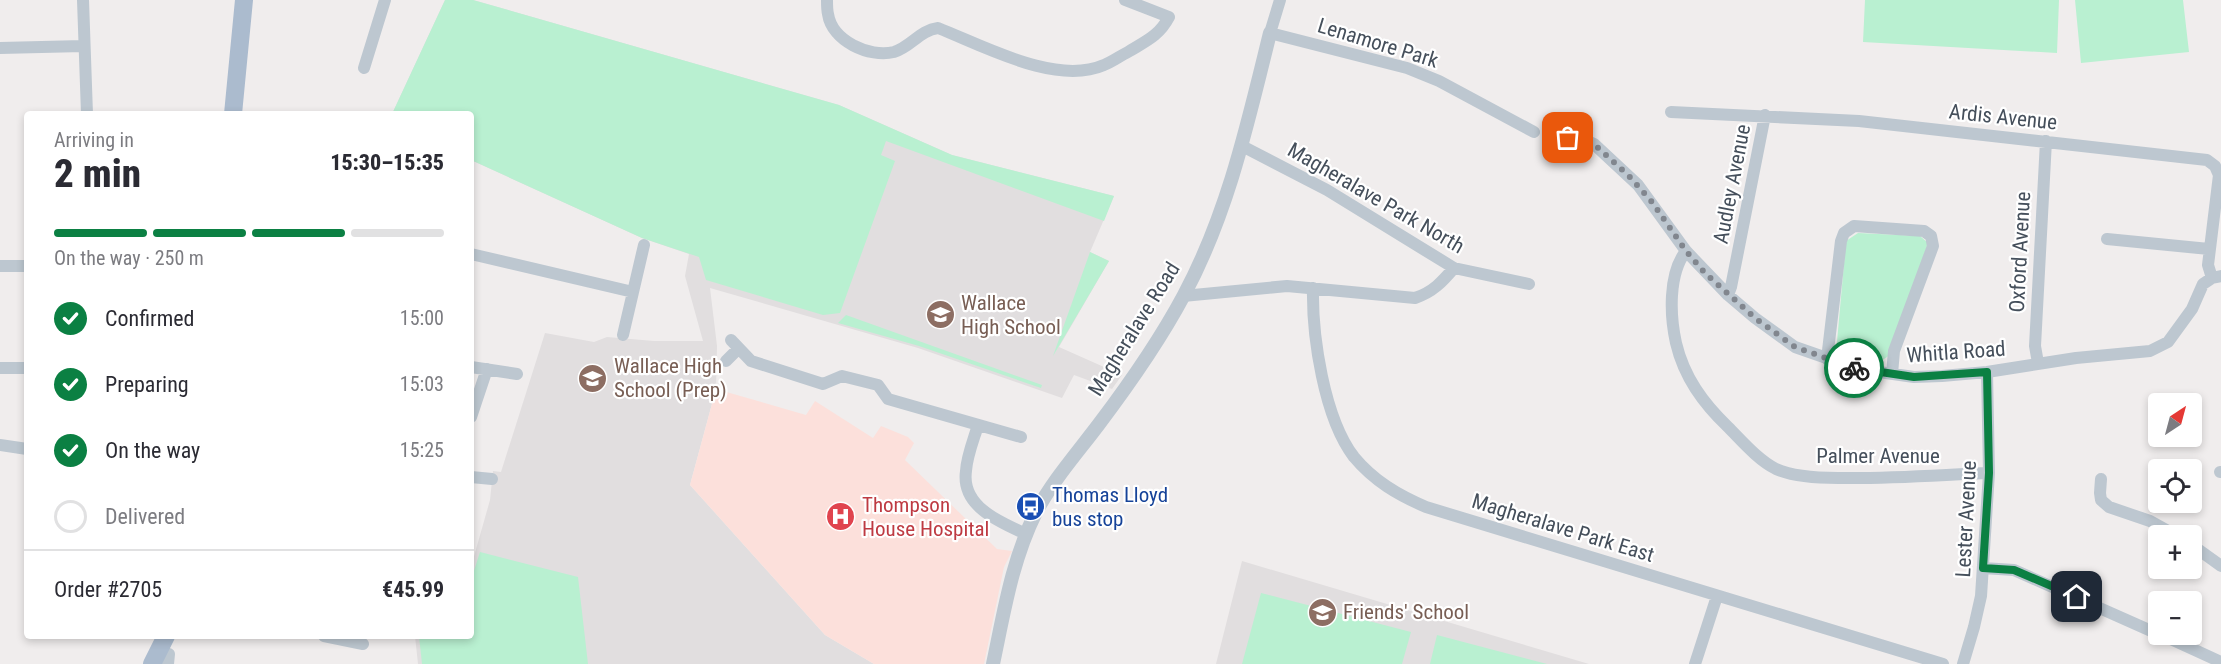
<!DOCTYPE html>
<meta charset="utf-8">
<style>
body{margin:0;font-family:"Roboto Condensed",sans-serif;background:#f7f7f7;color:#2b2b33;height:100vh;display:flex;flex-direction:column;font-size:22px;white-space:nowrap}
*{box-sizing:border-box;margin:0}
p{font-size:20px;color:#7c7c81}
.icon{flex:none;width:33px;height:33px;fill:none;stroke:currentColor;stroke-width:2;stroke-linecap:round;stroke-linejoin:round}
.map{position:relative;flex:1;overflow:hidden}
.panel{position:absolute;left:24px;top:111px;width:450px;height:528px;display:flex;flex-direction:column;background:#fff;border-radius:6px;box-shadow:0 3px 9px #0003}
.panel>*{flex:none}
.needle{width:39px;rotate:36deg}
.tools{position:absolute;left:2148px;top:393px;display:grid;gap:12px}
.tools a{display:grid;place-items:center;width:54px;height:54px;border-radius:6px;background:#fff;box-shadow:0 3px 9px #0003;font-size:30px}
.pin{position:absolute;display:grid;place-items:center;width:51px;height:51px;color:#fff;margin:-26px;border-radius:12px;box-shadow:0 3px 9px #0006}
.courier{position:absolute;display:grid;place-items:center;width:60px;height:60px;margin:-30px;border:4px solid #0b8043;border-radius:50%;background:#fff;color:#222;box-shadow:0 2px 8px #0007}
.summary em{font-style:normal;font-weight:800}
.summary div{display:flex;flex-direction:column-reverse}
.summary{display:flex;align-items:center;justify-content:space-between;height:102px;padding:0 30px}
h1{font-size:39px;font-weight:800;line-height:45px}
.bar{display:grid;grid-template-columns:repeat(4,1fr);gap:9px 6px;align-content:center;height:72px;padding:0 30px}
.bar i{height:8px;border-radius:4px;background:#e1e1e2}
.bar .current{background:#0b8043}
.bar p{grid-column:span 4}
.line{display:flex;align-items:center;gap:15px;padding:0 30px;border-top:2px solid #e1e1e2}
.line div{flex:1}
ol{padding:0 30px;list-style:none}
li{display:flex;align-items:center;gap:18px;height:66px}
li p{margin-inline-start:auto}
li .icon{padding:6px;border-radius:50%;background:#0b8043;color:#fff;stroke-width:4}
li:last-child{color:#7c7c81}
li i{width:33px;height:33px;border:3px solid #e1e1e2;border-radius:50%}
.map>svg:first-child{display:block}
.education{fill:#e1dedf}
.medical{fill:#fce0db}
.green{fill:#b9f0d1}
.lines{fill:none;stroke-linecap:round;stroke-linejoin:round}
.minor{stroke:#bdc7d0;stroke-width:12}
.tertiary{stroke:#bdc7d0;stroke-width:14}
.primary{stroke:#abbbce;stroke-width:18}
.done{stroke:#81868e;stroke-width:6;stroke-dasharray:0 10.8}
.route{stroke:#0b8043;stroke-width:8}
.labels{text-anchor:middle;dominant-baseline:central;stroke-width:4.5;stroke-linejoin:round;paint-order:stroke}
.street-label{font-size:21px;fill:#454f5b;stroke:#fff}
.education-label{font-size:21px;fill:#785e54;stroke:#fff;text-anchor:start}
.transit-label{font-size:21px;fill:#164399;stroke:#fff;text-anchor:start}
.health-label{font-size:21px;fill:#be3a42;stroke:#fff;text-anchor:start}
</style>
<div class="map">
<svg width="2221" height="664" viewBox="0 0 2221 664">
<rect width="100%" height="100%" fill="#f0eded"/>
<!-- education -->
<path class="education" d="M 445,0 L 473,0 L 839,105 L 952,155 L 1114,196 L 1090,252 L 1109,261 L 1059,347 L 1122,375 L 1112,389 L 1074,375 L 1062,398 L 918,348 L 710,288 L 717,346 L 716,389 L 690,485 L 825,635 L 874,664 L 418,664 L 415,636 L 471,636 L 471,567 L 490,500 L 493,471 L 501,472 L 545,333 L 594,342 L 607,337 L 654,341 L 703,341 L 685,276 L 689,254 L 642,238 L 471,160 L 471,114 L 392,114 Z
M 1242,561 L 1589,664 L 1216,664 Z"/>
<!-- medical -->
<path class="medical" d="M 716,389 L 806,415 L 815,401 L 873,438 L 881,426 L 908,437 L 914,443 L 905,460 L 997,549 L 1012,551 L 1004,567 L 984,664 L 874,664 L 825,635 L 690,485 Z"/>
<!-- green -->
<path class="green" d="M 445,0 L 473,0 L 839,105 L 952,155 L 1114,196 L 1104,221 L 886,141 L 881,155 L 895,161 L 840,313 L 823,315 L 706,280 L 699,257 L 642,238 L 471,160 L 471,114 L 392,114 Z
M 1865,0 L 2059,0 L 2057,53 L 1863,42 Z
M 2075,0 L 2183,0 L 2189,52 L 2081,63 Z
M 1858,233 L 1920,236 L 1928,243 L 1890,355 L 1875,365 L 1862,363 L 1836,353 L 1846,241 Z
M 1090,252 L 1109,261 L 1053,356 Z
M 846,315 L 1042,385 L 1041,388 L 919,346 L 838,323 Z
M 480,552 L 578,577 L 588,664 L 422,664 L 419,636 L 471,636 L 471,580 Z
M 1261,593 L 1411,632 L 1402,664 L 1242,664 Z
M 1437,635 L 1547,664 L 1430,664 Z"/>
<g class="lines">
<!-- minor -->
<path class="minor" d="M 83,0 L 87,114
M 827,0 C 827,4 827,10 828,14 C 832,41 869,58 894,52 C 911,47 920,30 938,28 C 984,46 1056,86 1104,65 C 1112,62 1120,56 1128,52 C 1146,41 1159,36 1169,17 L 1125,0
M 1280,0 L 1270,33 L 1407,68 L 1439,81 L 1534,132
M 0,48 L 83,46
M 364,68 L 385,0
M 1671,112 L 1859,121 L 2207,160 L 2215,166 L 2219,175 L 2208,265 L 2212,278
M 1568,138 L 1585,140 L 1594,144 L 1638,185 L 1686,251 L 1728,295 L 1755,318 L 1795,347 L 1858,369 L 1914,377 L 1942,376 L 1987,372 L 2076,358 L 2150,351 L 2168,342 L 2192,309 L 2203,284 L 2212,278 L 2221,276
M 1242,146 L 1327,190 L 1454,268 L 1529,284
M 2107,239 L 2209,249
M 1686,251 C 1668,274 1670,316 1676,343 C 1684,377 1703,403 1728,427 C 1742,441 1758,460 1776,469 C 1794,477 1818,478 1838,478 C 1889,479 1939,475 1989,473
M 471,254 L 633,292
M 0,266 L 27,266
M 1313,288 C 1312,336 1324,418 1354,457 C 1374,481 1398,495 1426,507 L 1943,664
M 1728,295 L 1731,287 L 1765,115
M 1183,296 L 1287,286 L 1415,298 C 1433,292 1442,282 1454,268
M 623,335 L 644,245
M 731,340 L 751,361 L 823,384 L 842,376 L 878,385 L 888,399 L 1021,437
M 1827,359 L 1841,241 L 1844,233 L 1854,226 L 1924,231 L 1931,236 L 1933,246 L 1894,351 L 1892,374
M 726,361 L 738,349
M 2038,363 L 2035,346 L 2046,141
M 471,367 L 517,374
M 0,368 L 27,368
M 471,417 L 487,369
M 978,425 C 974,439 967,455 966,471 C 961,506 999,522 1026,534
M 0,445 L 27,449
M 2220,472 L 2221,472
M 471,477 L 492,479
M 2101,479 L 2100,493 L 2101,500 L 2109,507 L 2150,521 L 2177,536
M 2192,545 L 2221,566
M 1983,568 L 2014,570 L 2158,634
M 2160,634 L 2221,662
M 324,636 L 363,644
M 168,664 L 169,654
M 1695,664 L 1717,596
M 1963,664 L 1974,627 L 1981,596 L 1989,473 L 1987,372"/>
<!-- tertiary -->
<path class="tertiary" d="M 993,664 C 1004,612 1012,560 1036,512 C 1053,480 1078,452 1099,424 C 1130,383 1160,340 1184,295 C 1228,213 1248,122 1270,33"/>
<!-- primary -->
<path class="primary" d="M 233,114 L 244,0
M 152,664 L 166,636"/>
</g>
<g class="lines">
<!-- done -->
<path class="done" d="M 1568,138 L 1585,140 L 1594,144 L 1629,176 L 1652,202 L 1686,251 L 1705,273 L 1755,318 L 1795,347 L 1854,368"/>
<!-- route -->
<path class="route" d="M 1854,368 L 1914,377 L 1987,372 L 1989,473 L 1983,568 L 2014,570 L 2077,597"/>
</g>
<!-- icons -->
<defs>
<symbol id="school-disc" viewBox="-11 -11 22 22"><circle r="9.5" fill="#8d6e63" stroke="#fff"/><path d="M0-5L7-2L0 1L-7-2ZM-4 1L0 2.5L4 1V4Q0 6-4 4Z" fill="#fff"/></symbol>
<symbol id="bus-disc" viewBox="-11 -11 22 22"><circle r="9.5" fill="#1a4fb4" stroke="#fff"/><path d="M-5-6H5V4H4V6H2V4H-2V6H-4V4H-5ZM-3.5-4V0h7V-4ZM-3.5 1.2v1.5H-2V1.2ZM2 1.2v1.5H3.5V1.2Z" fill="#fff"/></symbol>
<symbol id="hospital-disc" viewBox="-11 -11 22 22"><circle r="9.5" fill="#e0444e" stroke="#fff"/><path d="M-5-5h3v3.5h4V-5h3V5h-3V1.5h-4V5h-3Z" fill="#fff"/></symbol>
</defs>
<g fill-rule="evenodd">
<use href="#school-disc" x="924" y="298" width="33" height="33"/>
<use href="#school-disc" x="576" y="362" width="33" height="33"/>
<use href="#bus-disc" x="1014" y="490" width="33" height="33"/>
<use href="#hospital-disc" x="824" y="500" width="33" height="33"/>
<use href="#school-disc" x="1306" y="596" width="33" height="33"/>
</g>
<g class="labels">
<!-- street labels -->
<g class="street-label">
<text transform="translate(1378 43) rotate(17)">Lenamore Park</text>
<text transform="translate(2003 117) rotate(6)">Ardis Avenue</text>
<text transform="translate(1732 184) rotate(-79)">Audley Avenue</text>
<text transform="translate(1376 198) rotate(30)">Magheralave Park North</text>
<text transform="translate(2020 252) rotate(-87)">Oxford Avenue</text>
<text transform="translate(1134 329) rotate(-58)">Magheralave Road</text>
<text transform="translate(1956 352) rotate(-4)">Whitla Road</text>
<text x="1878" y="456">Palmer Avenue</text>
<text transform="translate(1966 519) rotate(-87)">Lester Avenue</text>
<text transform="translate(1563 528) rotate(17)">Magheralave Park East</text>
</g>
<!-- education labels -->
<g class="education-label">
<text x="961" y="303">Wallace<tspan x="961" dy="24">High School</tspan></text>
<text x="614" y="366">Wallace High<tspan x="614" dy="24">School (Prep)</tspan></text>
<text x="1343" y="612">Friends' School</text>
</g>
<!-- transit labels -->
<g class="transit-label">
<text x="1052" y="495">Thomas Lloyd<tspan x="1052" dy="24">bus stop</tspan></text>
</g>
<!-- health labels -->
<g class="health-label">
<text x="862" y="505">Thompson<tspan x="862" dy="24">House Hospital</tspan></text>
</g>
</g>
</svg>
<div class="tools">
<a><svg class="needle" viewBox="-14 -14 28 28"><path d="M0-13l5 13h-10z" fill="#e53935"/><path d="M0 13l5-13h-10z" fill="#7c7c81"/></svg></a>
<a><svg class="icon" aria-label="locate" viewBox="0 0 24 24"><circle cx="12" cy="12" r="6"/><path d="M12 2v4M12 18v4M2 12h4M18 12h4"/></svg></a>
<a>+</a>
<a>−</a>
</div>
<div class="pin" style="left:1568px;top:138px;background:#ea580c"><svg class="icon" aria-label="bag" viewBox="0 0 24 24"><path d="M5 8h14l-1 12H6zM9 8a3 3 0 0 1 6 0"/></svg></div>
<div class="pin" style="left:2077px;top:597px;background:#1f2937"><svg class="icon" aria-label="home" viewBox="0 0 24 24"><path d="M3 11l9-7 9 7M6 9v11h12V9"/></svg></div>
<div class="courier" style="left:1854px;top:368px"><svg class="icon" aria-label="bike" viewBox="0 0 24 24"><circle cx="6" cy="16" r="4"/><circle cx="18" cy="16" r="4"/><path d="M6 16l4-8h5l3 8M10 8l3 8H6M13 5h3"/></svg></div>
<section class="panel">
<div class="summary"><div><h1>2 min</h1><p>Arriving in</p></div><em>15:30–15:35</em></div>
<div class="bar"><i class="current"></i><i class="current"></i><i class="current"></i><i></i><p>On the way · 250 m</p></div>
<ol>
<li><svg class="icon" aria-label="check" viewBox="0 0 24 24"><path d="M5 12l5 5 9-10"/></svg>Confirmed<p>15:00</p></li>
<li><svg class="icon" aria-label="check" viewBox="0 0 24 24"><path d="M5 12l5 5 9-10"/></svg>Preparing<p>15:03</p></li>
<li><svg class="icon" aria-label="check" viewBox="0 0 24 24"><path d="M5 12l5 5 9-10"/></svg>On the way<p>15:25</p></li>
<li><i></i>Delivered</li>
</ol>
<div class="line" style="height:78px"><div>Order #2705</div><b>€45.99</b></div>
</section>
</div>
